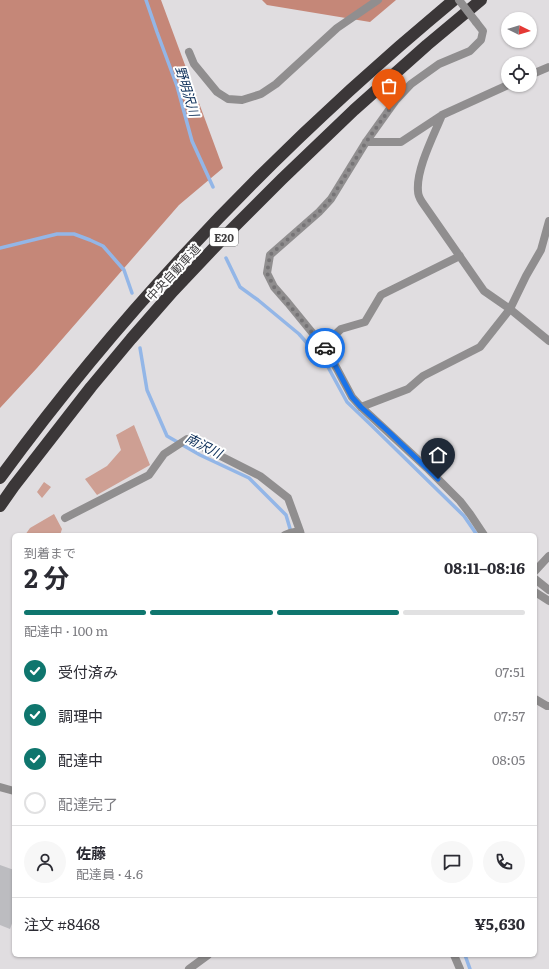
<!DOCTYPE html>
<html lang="ja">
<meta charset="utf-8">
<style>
body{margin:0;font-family:Literata,"Noto Sans JP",serif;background:#f7f7f7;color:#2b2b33;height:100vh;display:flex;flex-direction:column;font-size:15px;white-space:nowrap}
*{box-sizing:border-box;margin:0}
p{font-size:13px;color:#7c7c81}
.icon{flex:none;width:22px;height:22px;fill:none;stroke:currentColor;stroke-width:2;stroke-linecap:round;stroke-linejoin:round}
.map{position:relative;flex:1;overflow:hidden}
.details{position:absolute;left:12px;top:533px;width:525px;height:424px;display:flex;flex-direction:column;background:#fff;border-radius:6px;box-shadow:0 1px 3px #0004}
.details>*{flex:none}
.needle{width:26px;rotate:95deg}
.buttons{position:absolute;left:501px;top:12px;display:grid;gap:8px}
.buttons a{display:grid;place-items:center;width:36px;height:36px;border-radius:50%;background:#fff;box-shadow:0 1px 3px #0004;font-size:20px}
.pin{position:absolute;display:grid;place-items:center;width:34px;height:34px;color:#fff;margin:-41px -17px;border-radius:50% 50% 50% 0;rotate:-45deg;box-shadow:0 0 4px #0007}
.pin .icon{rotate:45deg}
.courier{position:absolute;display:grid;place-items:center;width:40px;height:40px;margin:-20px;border:3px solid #1a73e8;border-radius:50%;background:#fff;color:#222;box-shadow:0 1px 5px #0007}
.head em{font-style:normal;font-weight:700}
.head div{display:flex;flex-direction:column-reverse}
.head{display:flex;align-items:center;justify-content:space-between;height:68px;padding:0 12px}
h1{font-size:26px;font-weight:700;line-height:30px}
.bar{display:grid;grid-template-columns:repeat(4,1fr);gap:6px 4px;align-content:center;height:48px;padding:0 12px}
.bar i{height:5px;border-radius:3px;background:#e1e1e2}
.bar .on{background:#0f766e}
.bar p{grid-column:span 4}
.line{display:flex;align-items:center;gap:10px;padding:0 12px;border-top:1px solid #e1e1e2}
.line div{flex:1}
.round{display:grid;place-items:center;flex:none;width:42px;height:42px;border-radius:21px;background:#f7f7f7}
ol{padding:0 12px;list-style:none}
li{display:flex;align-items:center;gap:12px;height:44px}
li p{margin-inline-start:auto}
li .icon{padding:4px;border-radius:50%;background:#0f766e;color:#fff;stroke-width:4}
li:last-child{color:#7c7c81}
li i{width:22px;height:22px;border:2px solid #e1e1e2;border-radius:50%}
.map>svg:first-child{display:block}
.green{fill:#ce9f93}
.forest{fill:#c58778}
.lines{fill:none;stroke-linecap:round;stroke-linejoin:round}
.stream{stroke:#93b6e7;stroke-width:3.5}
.building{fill:#bcbcc0}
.minor{stroke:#908e8f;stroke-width:8}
.motorway{stroke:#3b3738;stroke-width:12}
.minor-bridge{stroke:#908e8f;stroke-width:8}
.done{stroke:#767476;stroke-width:4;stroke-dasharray:0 7.2}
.route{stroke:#1a73e8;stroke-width:5}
.labels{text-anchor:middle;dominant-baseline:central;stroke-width:4;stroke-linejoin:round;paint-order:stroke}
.shield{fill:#fff;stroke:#777677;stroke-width:1}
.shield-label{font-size:11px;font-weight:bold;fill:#3d3b3d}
.street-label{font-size:12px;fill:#3d3b3d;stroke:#fff}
.water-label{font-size:13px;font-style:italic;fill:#092c57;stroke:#fff}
</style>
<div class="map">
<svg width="549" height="969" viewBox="0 0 549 969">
<rect width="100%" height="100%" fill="#e0dde0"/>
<!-- green -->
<path class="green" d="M 134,425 L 150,465 L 97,495 L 85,479 L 107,466 L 121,450 L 116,435 Z
M 44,482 L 51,487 L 42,498 L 37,492 Z
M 54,514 L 62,529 L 60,535 L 25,535 L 30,528 Z"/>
<!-- forest -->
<path class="forest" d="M 0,0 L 161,0 L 223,168 L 179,205 L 37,368 L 0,408 Z
M 262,0 L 396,0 L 370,22 L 267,5 Z"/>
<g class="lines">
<!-- stream -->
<path class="stream" d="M 146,0 L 157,32 L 177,86 L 192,141 L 213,187
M 0,248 L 57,234 L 74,234 L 90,240 L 103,246 L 124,270 L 132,293
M 226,258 L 240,287 L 258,300 L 299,334 L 328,367 L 347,402 L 371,425 L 464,516 L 477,535
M 140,348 L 147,390 L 167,436 L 200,455 L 249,478 L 286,515 L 291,532
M 465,955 L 470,969"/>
</g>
<!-- building -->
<path class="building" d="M 0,865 L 14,870 L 14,918 L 10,929 L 0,925 Z"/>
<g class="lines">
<!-- minor -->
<path class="minor" d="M 476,22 L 483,31 L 481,40 L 470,51 L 439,64 L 411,84 L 396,100 L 366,142 L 331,199 L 319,212 L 270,255 L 267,273 L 274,287 L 288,303 L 328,352 L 352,397 L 361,407 L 427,468 L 460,501 L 470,514 L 484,535
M 189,52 L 194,64 L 217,92 L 228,99 L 242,100 L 261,94 L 276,84 L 337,28 L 378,0
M 530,75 L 549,67
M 442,115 C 434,135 416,169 418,191 C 418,195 420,199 422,202 L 484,291 L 510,309 L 549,341
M 366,142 L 401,142 L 442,115 L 508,85
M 323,346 L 341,329 L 365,322 L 381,295 L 460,256
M 361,407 L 408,389 L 423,376 L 480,347 L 510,309 L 526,276 L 541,250 L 549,221
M 65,518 L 149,475 L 164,454 L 187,439 L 260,476 L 288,498 L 300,531
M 285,535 L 290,533 L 300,531 L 301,535
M 535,571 L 549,556
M 535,579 L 549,590
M 535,592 L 549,601
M 535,699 L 547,706 L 549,706
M 0,787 L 14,791
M 454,955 L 460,969
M 189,969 L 208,955"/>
<!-- motorway -->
<path class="motorway" d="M 0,478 C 130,300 284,141 454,0
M 0,506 L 14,486 L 91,387 L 131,339 L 173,291 L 228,233 L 282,179 L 354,110 L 427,45 L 481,0"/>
<!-- minor-bridge -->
<path class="minor-bridge" d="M 459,0 L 476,22"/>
</g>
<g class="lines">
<!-- done -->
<path class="done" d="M 325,348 L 274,287 L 267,273 L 270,255 L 319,212 L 331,199 L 366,142 L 389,110"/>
<!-- route -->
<path class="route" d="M 325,348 L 328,352 L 352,397 L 361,407 L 390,433 L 438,479"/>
</g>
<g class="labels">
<!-- shield labels -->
<rect class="shield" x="210" y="228" width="28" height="18" rx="3"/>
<g class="shield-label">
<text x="224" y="237">E20</text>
</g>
<!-- street labels -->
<g class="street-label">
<text transform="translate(173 272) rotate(-47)">中央自動車道</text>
</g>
<!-- water labels -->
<g class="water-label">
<text transform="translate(188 91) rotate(73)">野明沢川</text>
<text transform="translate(204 445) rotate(27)">南沢川</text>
</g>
</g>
</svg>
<div class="buttons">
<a><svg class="needle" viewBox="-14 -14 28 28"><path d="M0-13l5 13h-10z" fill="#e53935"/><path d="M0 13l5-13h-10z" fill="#7c7c81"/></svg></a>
<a><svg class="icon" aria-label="locate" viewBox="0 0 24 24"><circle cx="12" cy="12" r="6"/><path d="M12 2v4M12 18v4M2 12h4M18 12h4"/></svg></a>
</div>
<div class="pin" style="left:389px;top:110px;background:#ea580c"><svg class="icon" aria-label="bag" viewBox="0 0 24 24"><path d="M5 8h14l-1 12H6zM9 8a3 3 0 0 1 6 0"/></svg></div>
<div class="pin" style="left:438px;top:479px;background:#1f2937"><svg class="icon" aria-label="home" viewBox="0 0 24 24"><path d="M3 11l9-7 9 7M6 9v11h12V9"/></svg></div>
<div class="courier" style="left:325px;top:348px"><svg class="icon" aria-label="car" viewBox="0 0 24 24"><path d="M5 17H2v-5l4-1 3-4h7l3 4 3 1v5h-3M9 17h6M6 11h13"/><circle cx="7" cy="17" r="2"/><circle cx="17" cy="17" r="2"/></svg></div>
<section class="details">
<div class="head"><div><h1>2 分</h1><p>到着まで</p></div><em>08:11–08:16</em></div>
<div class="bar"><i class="on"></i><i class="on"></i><i class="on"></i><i></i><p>配達中 · 100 m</p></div>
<ol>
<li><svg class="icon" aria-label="check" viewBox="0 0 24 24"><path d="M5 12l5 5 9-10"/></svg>受付済み<p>07:51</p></li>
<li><svg class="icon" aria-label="check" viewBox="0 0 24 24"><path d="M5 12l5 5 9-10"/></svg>調理中<p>07:57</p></li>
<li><svg class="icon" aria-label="check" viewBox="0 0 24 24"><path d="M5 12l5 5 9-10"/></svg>配達中<p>08:05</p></li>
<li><i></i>配達完了</li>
</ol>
<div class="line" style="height:72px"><a class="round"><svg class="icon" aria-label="person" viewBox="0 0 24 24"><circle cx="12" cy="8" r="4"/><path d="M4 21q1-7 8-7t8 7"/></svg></a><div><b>佐藤</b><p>配達員 · 4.6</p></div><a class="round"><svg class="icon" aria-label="chat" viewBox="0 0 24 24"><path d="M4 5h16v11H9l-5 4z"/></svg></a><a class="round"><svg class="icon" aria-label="phone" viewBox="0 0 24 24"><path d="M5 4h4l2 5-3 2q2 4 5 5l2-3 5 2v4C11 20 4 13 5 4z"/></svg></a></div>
<div class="line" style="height:52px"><div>注文 #8468</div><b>¥5,630</b></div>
</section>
</div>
